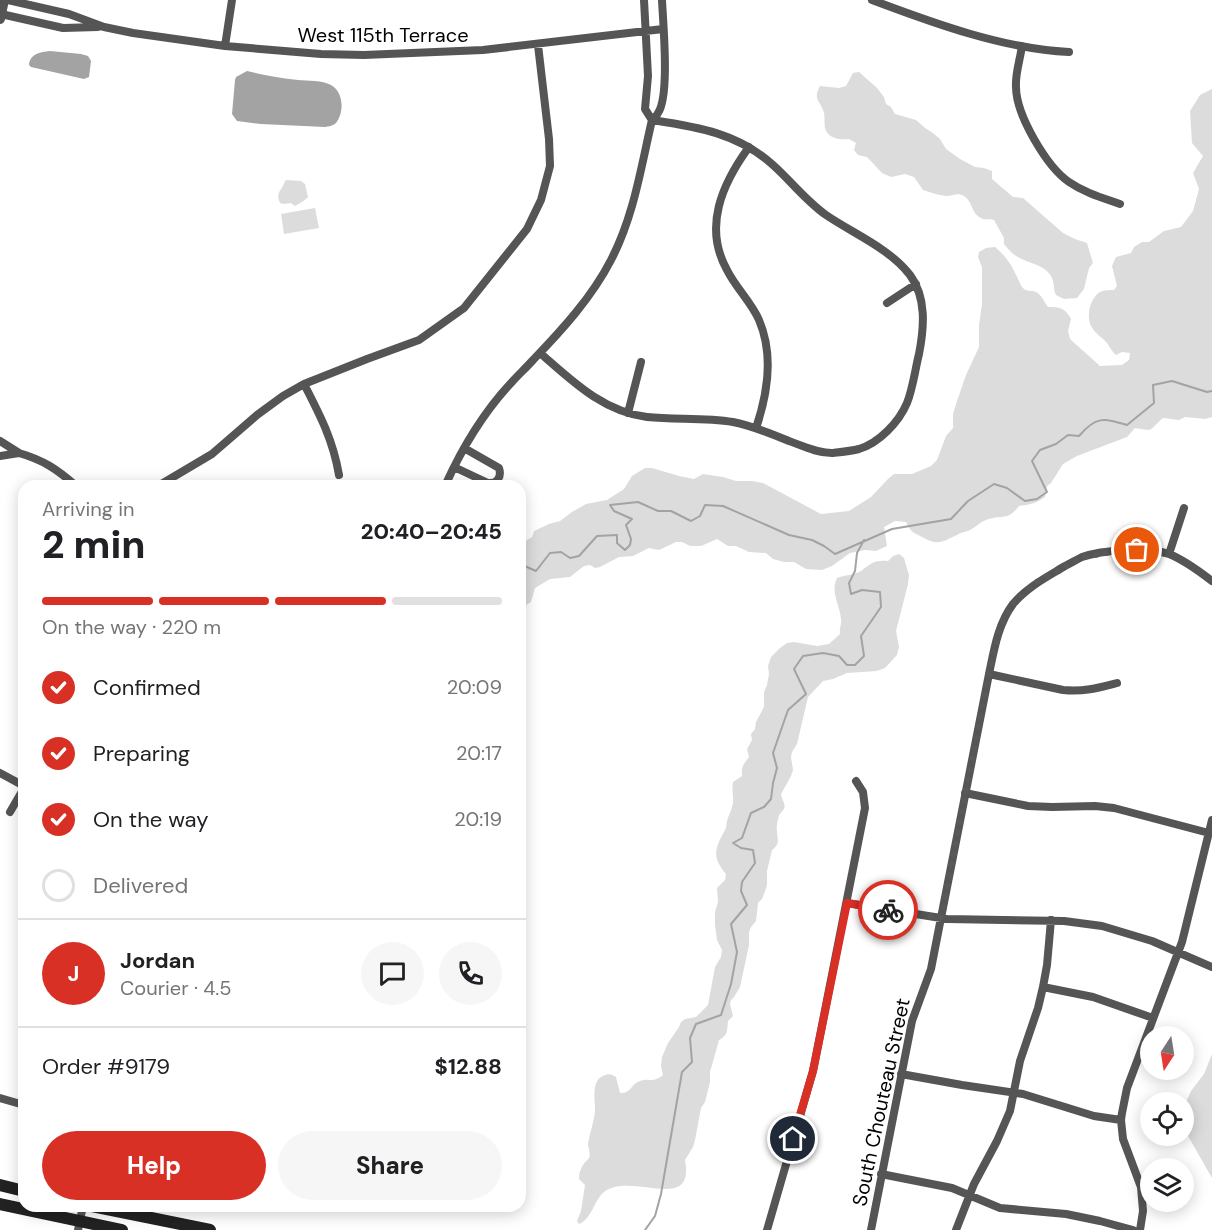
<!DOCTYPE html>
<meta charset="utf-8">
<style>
body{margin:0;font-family:"DM Sans",sans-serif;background:#f6f6f6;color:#202124;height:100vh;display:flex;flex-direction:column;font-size:22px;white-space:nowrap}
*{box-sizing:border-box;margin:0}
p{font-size:20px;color:#757577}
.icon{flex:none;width:33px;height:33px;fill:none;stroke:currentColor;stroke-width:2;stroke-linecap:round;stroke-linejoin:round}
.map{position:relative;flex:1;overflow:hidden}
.details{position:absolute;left:18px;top:480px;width:508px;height:732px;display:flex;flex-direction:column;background:#fff;border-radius:18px;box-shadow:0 3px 15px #0003}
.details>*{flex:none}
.needle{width:39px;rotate:192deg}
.controls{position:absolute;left:1140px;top:1026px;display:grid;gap:12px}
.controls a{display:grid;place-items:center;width:54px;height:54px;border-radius:50%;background:#fff;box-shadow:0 3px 15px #0003;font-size:30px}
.pin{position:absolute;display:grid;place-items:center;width:51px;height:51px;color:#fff;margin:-26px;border:3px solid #fff;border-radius:50%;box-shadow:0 2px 6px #0007}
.courier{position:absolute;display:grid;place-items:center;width:60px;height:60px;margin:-30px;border:4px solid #d93025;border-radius:50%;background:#fff;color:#222;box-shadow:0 2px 8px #0007}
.overview em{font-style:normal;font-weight:800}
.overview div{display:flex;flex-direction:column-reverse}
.overview{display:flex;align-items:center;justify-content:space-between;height:102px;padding:0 24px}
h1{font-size:39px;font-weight:800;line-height:45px}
.bar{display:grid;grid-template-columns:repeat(4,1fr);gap:9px 6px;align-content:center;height:72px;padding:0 24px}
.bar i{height:8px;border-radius:4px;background:#e0e0e0}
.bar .on{background:#d93025}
.bar p{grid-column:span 4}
.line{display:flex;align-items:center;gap:15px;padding:0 24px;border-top:2px solid #e0e0e0}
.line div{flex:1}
.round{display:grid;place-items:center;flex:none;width:63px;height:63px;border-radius:32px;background:#f6f6f6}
ol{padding:0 24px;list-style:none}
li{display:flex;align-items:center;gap:18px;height:66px}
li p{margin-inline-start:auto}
li .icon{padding:6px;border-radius:50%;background:#d93025;color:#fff;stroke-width:4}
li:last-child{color:#757577}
li i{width:33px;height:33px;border:3px solid #e0e0e0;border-radius:50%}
.cta{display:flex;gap:12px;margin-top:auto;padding:12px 24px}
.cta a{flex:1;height:69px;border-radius:36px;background:#d93025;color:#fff;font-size:24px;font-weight:800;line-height:69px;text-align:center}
.cta a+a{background:#f6f6f6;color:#202124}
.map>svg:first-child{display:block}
.green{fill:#dcdcdc}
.water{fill:#a3a3a3}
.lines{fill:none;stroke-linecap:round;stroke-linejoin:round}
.stream{stroke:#a3a3a3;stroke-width:2}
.minor{stroke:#555;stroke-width:8}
.tertiary{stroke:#555;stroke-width:10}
.secondary{stroke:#222;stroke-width:12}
.done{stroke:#595959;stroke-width:6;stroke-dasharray:0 10.8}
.route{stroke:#d93025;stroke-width:8}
.labels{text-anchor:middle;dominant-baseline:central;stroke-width:4.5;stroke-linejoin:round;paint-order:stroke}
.street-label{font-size:20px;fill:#000;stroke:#fff}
</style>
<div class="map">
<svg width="1212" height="1230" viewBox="0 0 1212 1230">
<rect width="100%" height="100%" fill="#fff"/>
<!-- green -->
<path class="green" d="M 859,72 L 877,88 L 884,97 L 886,104 L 891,107 L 895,114 L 916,120 L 925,128 L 933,133 L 940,139 L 946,149 L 960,159 L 975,167 L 984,168 L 992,171 L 992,179 L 1013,197 L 1023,198 L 1063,233 L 1075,239 L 1087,243 L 1093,263 L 1089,268 L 1084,289 L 1077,298 L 1064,299 L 1056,295 C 1053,289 1055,283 1051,276 C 1044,264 1029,264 1018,257 C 1012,254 1008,249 1004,244 L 1004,238 L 994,220 C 989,218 986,221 981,218 C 971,213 973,202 964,196 C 958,192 952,196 946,196 C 938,195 930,192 923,190 L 914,177 L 905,174 L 891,177 L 882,173 L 867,157 L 858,155 L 854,150 L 856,143 L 849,139 C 840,140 828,139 825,128 C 824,123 825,118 824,113 C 821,101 812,100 820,86 L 839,88 L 846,86 L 853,73 Z
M 1212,89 L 1212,417 L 1205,419 L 1185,417 L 1179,420 L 1163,418 C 1148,430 1156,432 1135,428 L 1127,437 L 1077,456 L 1063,464 L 1051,483 L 1047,486 L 1045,497 C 1037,503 1029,505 1019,506 C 1007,522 1001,514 986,520 C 980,522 976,527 970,530 C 966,532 961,532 957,535 C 942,542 938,546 922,537 C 912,532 911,532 906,522 L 895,521 L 884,527 L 887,546 L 876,551 L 865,550 L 850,553 L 832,566 L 822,570 L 806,569 L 794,562 L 784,562 L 773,559 L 766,553 L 749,552 L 736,546 L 728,546 L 717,539 L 701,546 L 690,546 L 682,542 L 676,542 L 659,550 L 649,548 L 633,556 L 619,557 L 600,567 L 595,568 L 590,565 L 584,566 L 570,577 L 550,579 L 535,588 L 531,602 L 521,608 L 521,542 L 524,542 L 532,537 L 534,531 L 549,524 L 560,521 L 572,512 L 586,504 L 607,500 L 624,489 L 632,476 L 645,468 L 652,468 L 679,476 L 694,479 L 703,474 L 723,477 L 736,481 L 752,481 L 763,483 L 821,514 L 849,511 L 871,497 L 888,479 L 894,474 L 912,474 L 931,466 L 937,460 L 946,436 L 953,428 L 953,414 L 957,401 L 966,375 L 979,347 L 979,325 L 982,304 L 982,267 L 978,257 L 979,252 L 986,248 L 995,247 C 1005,255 1011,264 1016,275 C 1018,278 1020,285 1023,288 C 1026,292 1032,290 1036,292 C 1042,295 1044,302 1048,307 C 1060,307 1065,308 1071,319 L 1068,331 L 1070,339 L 1100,366 L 1122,365 L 1129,360 L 1130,353 L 1122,352 L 1116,355 C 1110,350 1109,344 1104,340 C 1100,336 1094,332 1091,326 C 1086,316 1090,298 1100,292 C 1104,290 1110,290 1114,290 L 1117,286 L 1112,266 L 1116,257 L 1131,253 L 1134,247 L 1142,242 L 1149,242 L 1164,231 L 1181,227 L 1193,211 L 1199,189 L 1193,173 L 1203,156 L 1192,143 L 1190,111 L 1200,95 Z
M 287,180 L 301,181 L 305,184 L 308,197 C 306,200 297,205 295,206 L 291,203 L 284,204 L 280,203 C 275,192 282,191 285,181 Z
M 315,208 L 319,228 L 284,234 L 281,214 Z
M 899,554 L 904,558 L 909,575 L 908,584 L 896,631 L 899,647 L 897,655 L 885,668 L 877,671 L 847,673 L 833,679 L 823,681 L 808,697 L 797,744 L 792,752 L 791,757 L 793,770 L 791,776 L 781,794 C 783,805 789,805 779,815 C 778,820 776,825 777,831 C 777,840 781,843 772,850 L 767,871 L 767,885 L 765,891 L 762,899 L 758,903 L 756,921 L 751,927 L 749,932 L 749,945 L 740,987 L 734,997 L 731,1000 L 730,1004 L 733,1016 L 728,1021 C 727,1031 728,1035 719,1040 L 710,1072 L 710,1082 L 705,1102 L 701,1108 L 695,1140 L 693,1147 L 685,1160 C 695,1215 631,1171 604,1192 C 594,1200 592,1219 579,1224 L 577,1221 L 581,1211 L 585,1185 L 579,1179 C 579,1174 580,1169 583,1165 C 584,1162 588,1160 589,1158 C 591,1153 588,1148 588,1144 C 590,1132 594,1122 595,1111 C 595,1100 591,1081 603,1076 C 608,1073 612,1074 616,1077 L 620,1093 C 631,1094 631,1084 640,1081 C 649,1077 652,1084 663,1075 L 661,1066 L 662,1057 L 668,1043 L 679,1027 L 681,1022 L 685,1019 L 696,1017 L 708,1005 L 715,967 L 721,957 L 722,950 L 717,940 L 715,925 L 715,912 L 718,902 L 717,888 L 725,880 L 726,874 C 711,856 715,849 725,830 C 727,827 726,824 727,821 C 728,816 731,812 732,807 C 735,798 731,791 733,782 L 742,776 C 741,766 744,764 749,757 L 747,749 L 752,740 L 751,734 L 755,729 L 756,722 L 764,707 L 764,692 L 767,685 L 769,674 L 768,666 L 771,657 L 780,648 L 787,643 L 794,642 L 817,646 L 829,644 L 840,634 C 839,628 842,624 841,619 C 840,605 830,592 837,578 C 844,575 855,575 861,571 C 872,563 874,560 888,561 L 893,556 Z
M 1212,1054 L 1212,1178 L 1188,1136 L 1185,1124 L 1187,1100 L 1191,1091 L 1204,1074 Z"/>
<!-- water -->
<path class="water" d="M 50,51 L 81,54 L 88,56 L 91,61 L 89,77 L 84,79 L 31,67 L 29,65 C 30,54 40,52 50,51 Z
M 247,71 C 263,75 281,78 298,80 C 308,81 322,80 331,85 C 342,91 344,107 339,118 C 336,125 332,126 325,127 L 261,124 L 237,121 L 232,114 L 235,80 L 236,77 Z"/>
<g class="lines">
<!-- stream -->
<path class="stream" d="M 520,564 L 536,571 L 550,553 L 561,552 L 570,558 L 579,556 L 597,536 L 617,535 L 617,543 L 625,550 L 630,545 L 631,539 L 626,525 L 632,519 L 614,511 L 610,505 L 638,502 L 658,511 L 671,511 L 691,521 L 700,516 L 705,505 L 723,506 L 789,535 L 812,540 L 824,546 L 835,554 L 892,529 L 951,519 L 968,501 L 994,484 L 1007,488 L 1025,501 L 1037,499 L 1047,492 L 1032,461 L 1040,450 L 1056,444 L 1068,435 L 1079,436 C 1096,416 1103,418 1127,425 L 1154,403 L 1153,385 L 1172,381 L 1207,392 L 1212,391
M 645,1230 L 655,1216 L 661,1194 L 682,1072 L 692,1062 L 690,1038 L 696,1024 L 721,1015 L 731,984 L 737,952 L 731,924 L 747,905 L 741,891 L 742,882 L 755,863 L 753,850 L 741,848 L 733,843 L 742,838 L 751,813 L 764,807 L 771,799 L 773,783 L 777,768 L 773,753 L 788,710 L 806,694 L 794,669 L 803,656 L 823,653 L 839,656 L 847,665 L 855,665 L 864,656 L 861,636 L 881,607 L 880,592 L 862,590 L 851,594 L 849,583 L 855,571 L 857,553 L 864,540"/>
<!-- minor -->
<path class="minor" d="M 8,0 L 69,14 L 104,27 L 133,33 L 225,46 L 321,54 L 364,55 L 483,50 L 663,29
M 644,0 L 648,76 L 645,109 L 652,120
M 872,0 C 933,23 1004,49 1069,52
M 1,14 L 63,28 L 98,27
M 225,46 L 232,0
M 1022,46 C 1020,60 1015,74 1016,87 C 1016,115 1047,167 1069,182 C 1085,193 1103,198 1120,204
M 749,147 C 722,184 703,227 727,270 C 736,288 751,302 759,320 C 774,355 768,393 756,428
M 887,303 L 916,284
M 540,353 C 571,380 603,412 647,417 C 676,420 704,417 733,422 C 753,426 770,433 789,441 C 803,446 817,453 832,453 C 841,452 851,451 859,449 C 879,443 899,422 907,403 C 913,388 915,370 919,354 C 924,328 927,298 910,275 C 889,248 854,234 826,215 C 806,201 791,181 773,165 C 738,133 697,127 652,120
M 304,384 C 320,415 333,440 339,475
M 628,413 L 641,362
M 0,441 L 19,453 L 0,456
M 19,453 C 43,460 57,469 76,486
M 454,467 L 488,483 C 497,484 502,477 499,468 L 464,448
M 158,486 L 212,454 L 257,415 L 283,396 L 304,384 L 367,359 L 419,340 L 464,308 L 527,229 L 541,200 L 550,166 L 549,139 L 538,45
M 445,486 C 462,448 483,413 511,383 C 518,375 526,368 533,360 C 562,330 592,297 611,260 C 634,216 641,167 652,120 C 654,118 657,116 658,113 C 670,96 663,23 662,0
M 1169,554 L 1184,508
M 989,674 L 1063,690 C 1084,692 1098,688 1117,683
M 0,773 L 24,786
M 965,793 L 1028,806 L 1052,807 L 1095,806 L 1114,808 L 1209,833
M 10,812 L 24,788
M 847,903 L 947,919 L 1064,921 L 1102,926 L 1152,941 L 1212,967
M 1043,987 L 1093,997 L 1153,1018
M 901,1074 L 962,1085 L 1023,1094 L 1094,1116 L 1121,1120
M 0,1098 L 24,1105
M 881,1174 L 952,1188 L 1000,1208 L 1066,1214 L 1100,1221 L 1133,1230
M 78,1230 L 83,1206
M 767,1230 L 813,1071 L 865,808 L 863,792 L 856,781
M 871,1230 L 912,1021 L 931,969 L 939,928 L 989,674 C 994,650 998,624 1013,604 C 1027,587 1047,577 1065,566 C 1071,563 1076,560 1082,557 C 1102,550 1148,547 1169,554 C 1184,560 1199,571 1212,581
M 956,1230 L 974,1184 L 997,1141 L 1010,1111 L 1020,1061 L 1038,1008 L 1043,987 L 1047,965 L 1051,920
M 1140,1230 L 1143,1211 L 1141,1187 L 1123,1139 L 1121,1120 L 1122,1113 L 1127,1088 L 1182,942 L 1212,820"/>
<!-- tertiary -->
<path class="tertiary" d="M 0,19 L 4,0"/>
<!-- secondary -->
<path class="secondary" d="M 0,1185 L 24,1191
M 0,1204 L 122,1230
M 92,1206 L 210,1230"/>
</g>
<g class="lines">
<!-- done -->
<path class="done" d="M 888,910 L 941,918 L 989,674 L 1000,628 L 1013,604 L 1037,582 L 1082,557 L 1112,552 L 1137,550"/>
<!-- route -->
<path class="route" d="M 793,1139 L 813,1071 L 847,903 L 888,910"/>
</g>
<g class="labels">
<!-- street labels -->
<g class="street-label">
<text x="383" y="35">West 115th Terrace</text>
<text transform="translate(881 1102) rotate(-78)">South Chouteau Street</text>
</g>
</g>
</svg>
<div class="controls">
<a><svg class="needle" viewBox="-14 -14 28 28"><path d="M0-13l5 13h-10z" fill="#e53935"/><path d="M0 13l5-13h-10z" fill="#757577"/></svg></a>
<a><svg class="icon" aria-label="locate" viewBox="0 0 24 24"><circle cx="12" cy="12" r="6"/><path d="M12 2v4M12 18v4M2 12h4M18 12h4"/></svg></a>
<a><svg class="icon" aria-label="layers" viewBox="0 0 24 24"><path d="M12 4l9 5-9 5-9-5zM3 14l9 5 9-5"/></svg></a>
</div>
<div class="pin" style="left:1137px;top:550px;background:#ea580c"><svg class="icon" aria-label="bag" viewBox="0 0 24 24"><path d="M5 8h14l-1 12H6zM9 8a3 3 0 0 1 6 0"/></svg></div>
<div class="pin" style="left:793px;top:1139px;background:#1f2937"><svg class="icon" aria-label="home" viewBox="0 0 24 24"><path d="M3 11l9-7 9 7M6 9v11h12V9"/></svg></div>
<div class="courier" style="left:888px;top:910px"><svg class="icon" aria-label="bike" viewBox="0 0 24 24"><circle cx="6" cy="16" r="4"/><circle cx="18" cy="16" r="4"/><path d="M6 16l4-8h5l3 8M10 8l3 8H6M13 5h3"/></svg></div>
<section class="details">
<div class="overview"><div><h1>2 min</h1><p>Arriving in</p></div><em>20:40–20:45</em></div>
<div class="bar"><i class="on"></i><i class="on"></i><i class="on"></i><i></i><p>On the way · 220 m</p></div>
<ol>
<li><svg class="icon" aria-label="check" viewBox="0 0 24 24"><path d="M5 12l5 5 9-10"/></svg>Confirmed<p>20:09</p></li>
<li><svg class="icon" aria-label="check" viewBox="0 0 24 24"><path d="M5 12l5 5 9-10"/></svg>Preparing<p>20:17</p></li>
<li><svg class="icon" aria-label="check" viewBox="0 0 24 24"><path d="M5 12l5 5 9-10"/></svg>On the way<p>20:19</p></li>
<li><i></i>Delivered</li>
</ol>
<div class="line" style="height:108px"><b class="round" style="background:#d93025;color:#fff">J</b><div><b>Jordan</b><p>Courier · 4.5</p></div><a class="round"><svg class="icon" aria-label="chat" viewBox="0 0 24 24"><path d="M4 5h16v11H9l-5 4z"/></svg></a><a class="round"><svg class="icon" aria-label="phone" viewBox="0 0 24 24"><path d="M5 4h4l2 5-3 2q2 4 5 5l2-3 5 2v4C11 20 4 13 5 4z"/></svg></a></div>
<div class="line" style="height:78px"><div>Order #9179</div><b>$12.88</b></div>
<div class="cta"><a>Help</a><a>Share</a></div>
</section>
</div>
